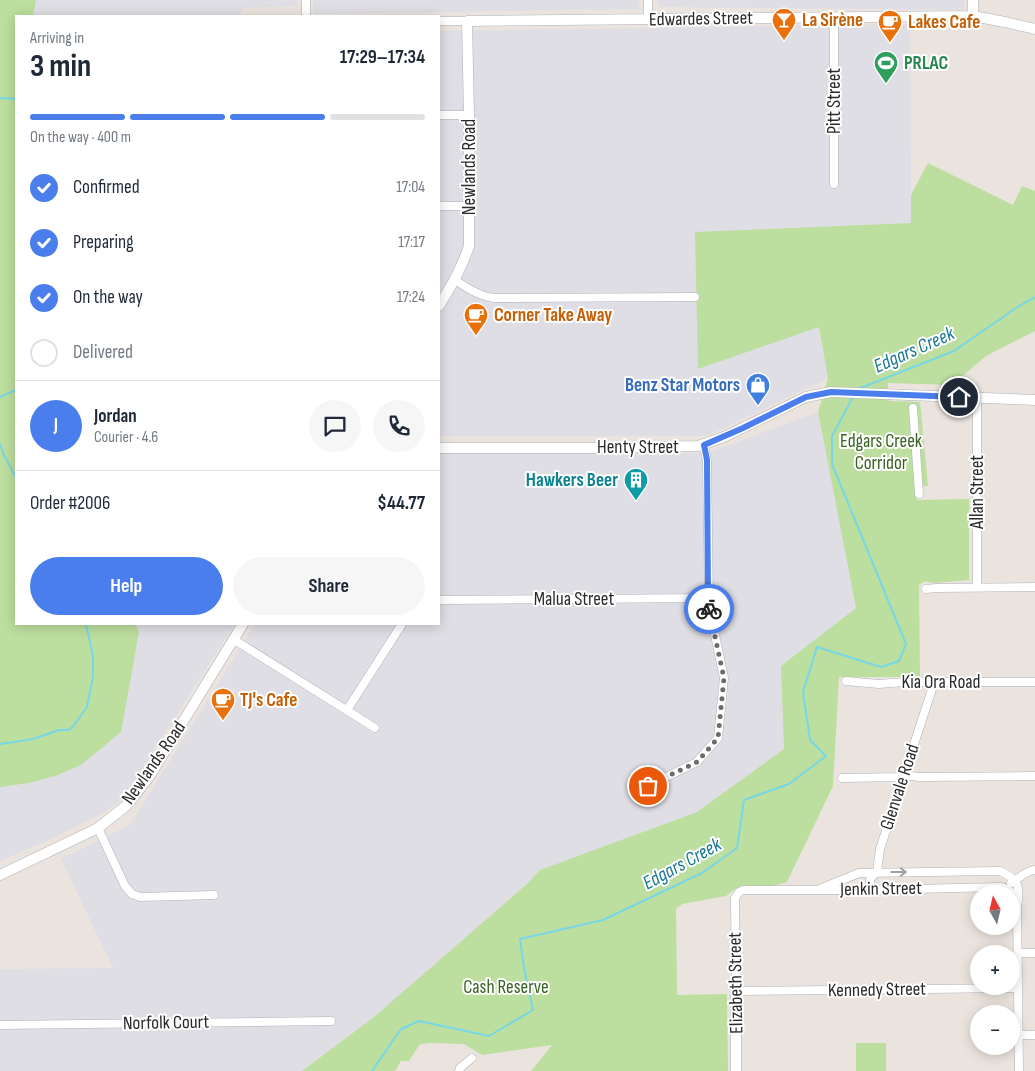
<!DOCTYPE html>
<meta charset="utf-8">
<style>
body{margin:0;font-family:"Sofia Sans Condensed",sans-serif;background:#f6f6f7;color:#1f2937;height:100vh;display:flex;flex-direction:column;font-size:19px;white-space:nowrap}
*{box-sizing:border-box;margin:0}
p{font-size:16px;color:#747a83}
.icon{flex:none;width:28px;height:28px;fill:none;stroke:currentColor;stroke-width:2;stroke-linecap:round;stroke-linejoin:round}
.map{position:relative;flex:1;overflow:hidden}
.panel{position:absolute;left:15px;top:15px;width:425px;height:610px;display:flex;flex-direction:column;background:#fff;border-radius:0px;box-shadow:0 2px 12px #0003}
.panel>*{flex:none}
.needle{width:32px;rotate:352deg}
.fabs{position:absolute;left:970px;top:885px;display:grid;gap:10px}
.fabs a{display:grid;place-items:center;width:50px;height:50px;border-radius:50%;background:#fff;box-shadow:0 2px 12px #0003;font-size:25px}
.pin{position:absolute;display:grid;place-items:center;width:42px;height:42px;color:#fff;margin:-21px;border:2px solid #fff;border-radius:50%;box-shadow:0 1px 5px #0007}
.courier{position:absolute;display:grid;place-items:center;width:50px;height:50px;margin:-25px;border:4px solid #4a7eec;border-radius:50%;background:#fff;color:#222;box-shadow:0 1px 6px #0007}
.summary em{font-style:normal;font-weight:700}
.summary div{display:flex;flex-direction:column-reverse}
.summary{display:flex;align-items:center;justify-content:space-between;height:85px;padding:0 15px}
h1{font-size:32px;font-weight:700;line-height:38px}
.bar{display:grid;grid-template-columns:repeat(4,1fr);gap:8px 5px;align-content:center;height:60px;padding:0 15px}
.bar i{height:6px;border-radius:4px;background:#e0e1e3}
.bar .active{background:#4a7eec}
.bar p{grid-column:span 4}
.line{display:flex;align-items:center;gap:12px;padding:0 15px;border-top:1px solid #e0e1e3}
.line div{flex:1}
.round{display:grid;place-items:center;flex:none;width:52px;height:52px;border-radius:26px;background:#f6f6f7}
ol{padding:0 15px;list-style:none}
li{display:flex;align-items:center;gap:15px;height:55px}
li p{margin-inline-start:auto}
li .icon{padding:5px;border-radius:50%;background:#4a7eec;color:#fff;stroke-width:4}
li:last-child{color:#747a83}
li i{width:28px;height:28px;border:2px solid #e0e1e3;border-radius:50%}
.primary-button{display:flex;gap:10px;margin-top:auto;padding:10px 15px}
.primary-button a{flex:1;height:58px;border-radius:30px;background:#4a7eec;color:#fff;font-size:20px;font-weight:700;line-height:58px;text-align:center}
.primary-button a+a{background:#f6f6f7;color:#1f2937}
.map>svg:first-child{display:block}
.industrial{fill:#dfdee4}
.green{fill:#bcde9e}
.lines{fill:none;stroke-linecap:round;stroke-linejoin:round}
.stream{stroke:#78d7e6;stroke-width:2}
.minor-casing{stroke:#aeb2ba;stroke-width:9}
.tertiary-casing{stroke:#aeb2ba;stroke-width:11}
.minor{stroke:#fff;stroke-width:8}
.tertiary{stroke:#fff;stroke-width:10}
.oneway{stroke:#9f9f9f}
.done{stroke:#6e6b69;stroke-width:5;stroke-dasharray:0 9}
.route{stroke:#4a7eec;stroke-width:6}
.labels{text-anchor:middle;dominant-baseline:central;stroke-width:4;stroke-linejoin:round;paint-order:stroke}
.street-label{font-size:19px;fill:#2a2a2a;stroke:#fff}
.food-label{font-size:19px;font-weight:bold;fill:#c56008;stroke:#fff;text-anchor:start}
.leisure-label{font-size:19px;font-weight:bold;fill:#27864d;stroke:#fff;text-anchor:start}
.shop-label{font-size:19px;font-weight:bold;fill:#366cbe;stroke:#fff;text-anchor:end}
.park-label{font-size:19px;fill:#376220;stroke:#fff}
.culture-label{font-size:19px;font-weight:bold;fill:#0d838f;stroke:#fff;text-anchor:end}
.water-label{font-size:20px;font-style:italic;fill:#177891;stroke:#fff}
</style>
<div class="map">
<svg width="1035" height="1071" viewBox="0 0 1035 1071">
<rect width="100%" height="100%" fill="#ebe4de"/>
<!-- industrial -->
<path class="industrial" d="M 36,0 L 297,0 L 297,6 L 243,8 L 240,16 L 33,16 Z
M 313,0 L 638,0 L 639,9 L 314,14 Z
M 658,0 L 964,0 L 964,10 L 658,7 Z
M 910,24 L 911,223 L 695,233 L 819,327 L 828,378 L 707,436 L 439,436 L 439,31 Z
M 818,412 L 856,608 L 781,666 L 784,749 L 697,812 L 540,870 L 528,883 L 374,1017 L 302,1071 L 0,1071 L 0,969 L 113,968 L 61,859 L 130,825 L 255,624 L 439,624 L 439,451 L 708,453 Z
M 135,624 L 235,624 L 153,751 L 145,766 L 119,802 L 103,813 L 51,839 L 0,861 L 0,787 L 29,783 L 139,632 Z"/>
<!-- green -->
<path class="green" d="M 0,0 L 36,0 L 33,16 L 16,16 L 16,624 L 135,624 L 139,632 L 121,732 L 81,765 L 55,776 L 29,783 L 0,787 Z
M 928,163 L 1013,205 L 1022,186 L 1035,191 L 1035,331 L 986,356 L 952,385 L 888,383 L 889,401 L 920,402 L 928,486 L 916,487 L 917,500 L 969,499 L 969,580 L 933,583 L 925,581 L 919,585 L 920,677 L 839,677 L 833,786 L 787,882 L 736,895 L 735,886 L 735,889 L 726,896 L 682,904 L 676,909 L 677,995 L 727,994 L 728,1071 L 531,1071 L 552,1045 L 482,1055 L 464,1044 L 431,1043 L 420,1044 L 409,1061 L 401,1061 L 395,1071 L 302,1071 L 374,1017 L 528,883 L 540,870 L 697,812 L 784,749 L 781,666 L 856,608 L 818,412 L 828,378 L 819,327 L 698,369 L 695,232 L 911,223 L 911,195 Z
M 856,1043 L 886,1043 L 886,1071 L 856,1071 Z"/>
<g class="lines">
<!-- stream -->
<path class="stream" d="M 0,98 L 16,99
M 858,389 L 954,351 L 1016,308 L 1035,297
M 0,397 L 16,390
M 0,444 L 4,455 L 16,478
M 0,744 L 33,739 L 59,730 L 69,730 L 74,725 L 87,707 L 93,676 L 93,656 L 86,624
M 372,1071 L 401,1029 L 419,1021 L 489,1036 L 533,1010 L 524,968 L 520,939 L 603,920 L 702,873 L 737,848 L 744,800 L 789,784 L 826,756 L 810,740 L 803,692 L 817,647 L 881,667 L 899,661 L 906,644 L 832,464 L 832,436 L 853,397"/>
<defs>
<path id="minor" d="M 306,0 L 306,16
M 648,0 L 648,20
M 834,17 L 834,184
M 439,21 L 467,21
M 439,115 L 469,115
M 439,206 L 469,206
M 455,280 C 467,288 479,296 494,298 L 695,297
M 913,408 L 919,494
M 977,587 L 977,397
M 926,589 L 936,588 L 1035,587
M 439,600 L 708,598
M 233,639 L 375,728
M 846,681 L 879,684 L 904,682 L 1035,682
M 347,710 L 402,624
M 904,775 L 919,777 L 1035,776
M 842,778 L 903,777
M 648,786 L 697,762 L 718,738 L 724,678 L 709,606 L 707,461 L 704,445
M 98,828 L 125,886 L 132,894 L 140,897 L 214,895
M 1011,883 C 1020,878 1025,871 1035,870
M 822,888 L 859,873 L 1000,871 C 1018,879 1021,887 1017,906 L 1019,1071
M 870,890 L 870,879 L 877,872 L 880,849 L 934,683
M 1017,906 C 1013,895 1013,889 1000,887 L 870,890 L 743,890 L 739,892 L 735,898 L 736,991 L 1018,988
M 1017,953 L 1035,953
M 0,1025 L 331,1021
M 1019,1035 L 1035,1035
M 459,1071 L 460,1068 L 472,1058"/>
<path id="tertiary" d="M 973,16 L 973,0
M 439,306 C 451,286 462,268 469,246 L 469,115 L 467,21 L 973,16 L 1005,22 L 1035,29
M 439,448 L 598,448 L 698,446 L 724,437 L 806,397 L 831,392 L 1035,400
M 0,875 L 98,828 L 127,805 L 149,777 L 243,624
M 736,1071 L 736,991"/>
</defs>
<!-- minor casing -->
<use href="#minor" class="minor-casing"/>
<!-- tertiary casing -->
<use href="#tertiary" class="tertiary-casing"/>
<!-- minor -->
<use href="#minor" class="minor"/>
<!-- tertiary -->
<use href="#tertiary" class="tertiary"/>
</g>
<!-- one-way arrows -->
<defs><path id="oneway-shaft" d="M-6 0H5M1.5-3L5.5 0L1.5 3" fill="none" stroke-width="1.6" stroke-linecap="round" stroke-linejoin="round" transform="scale(1.25)"/></defs>
<use class="oneway" href="#oneway-shaft" transform="translate(899 872)"/>
<g class="lines">
<!-- done -->
<path class="done" d="M 648,786 L 697,762 L 718,738 L 724,678 L 709,609"/>
<!-- route -->
<path class="route" d="M 709,609 L 708,598 L 707,460 L 704,445 L 743,428 L 806,397 L 831,392 L 959,397"/>
</g>
<!-- icons -->
<defs>
<symbol id="bar-pin" viewBox="-11 -11 22 30"><path d="M0 17L-7.5 6A9.5 9.5 0 1 1 7.5 6Z" fill="#e8710a" stroke="#fff"/><path d="M-6-5H6L.8 .8V4.5H3.5V6h-7V4.5H-.8V.8Z" fill="#fff"/></symbol>
<symbol id="cafe-pin" viewBox="-11 -11 22 30"><path d="M0 17L-7.5 6A9.5 9.5 0 1 1 7.5 6Z" fill="#e8710a" stroke="#fff"/><path d="M-5.5-4.5H6V0H3Q3 3.5 0 3.5H-2.5Q-5.5 3.5-5.5 0ZM3-3.2v2h1.7v-2ZM-6 4.5H4V6H-6Z" fill="#fff"/></symbol>
<symbol id="stadium-pin" viewBox="-11 -11 22 30"><path d="M0 17L-7.5 6A9.5 9.5 0 1 1 7.5 6Z" fill="#2e9e5b" stroke="#fff"/><path d="M0-5a6.5 5 0 1 0 0 10a6.5 5 0 1 0 0-10ZM-3.5-1.8h7v3.6h-7Z" fill="#fff"/></symbol>
<symbol id="shop-pin" viewBox="-11 -11 22 30"><path d="M0 17L-7.5 6A9.5 9.5 0 1 1 7.5 6Z" fill="#3f7fe0" stroke="#fff"/><path d="M-5-2.5h2.3a2.7 3.5 0 0 1 5.4 0H5L5.5 6h-11ZM-1.5-2.5h3a1.5 2.3 0 0 0-3 0Z" fill="#fff"/></symbol>
<symbol id="building-pin" viewBox="-11 -11 22 30"><path d="M0 17L-7.5 6A9.5 9.5 0 1 1 7.5 6Z" fill="#0f9aa8" stroke="#fff"/><path d="M-4-6H4V6H1V3H-1V6H-4ZM-2.5-4.3h1.7v1.8h-1.7ZM.8-4.3h1.7v1.8H.8ZM-2.5-1h1.7V.8h-1.7ZM.8-1h1.7V.8H.8Z" fill="#fff"/></symbol>
</defs>
<g fill-rule="evenodd">
<use href="#bar-pin" x="770" y="6" width="28" height="38"/>
<use href="#cafe-pin" x="876" y="8" width="28" height="38"/>
<use href="#stadium-pin" x="872" y="49" width="28" height="38"/>
<use href="#cafe-pin" x="462" y="301" width="28" height="38"/>
<use href="#shop-pin" x="744" y="371" width="28" height="38"/>
<use href="#building-pin" x="622" y="466" width="28" height="38"/>
<use href="#cafe-pin" x="209" y="686" width="28" height="38"/>
</g>
<g class="labels">
<!-- street labels -->
<g class="street-label">
<text transform="translate(701 19) rotate(-1)">Edwardes Street</text>
<text transform="translate(834 101) rotate(-90)">Pitt Street</text>
<text transform="translate(469 167) rotate(-90)">Newlands Road</text>
<text x="638" y="447">Henty Street</text>
<text transform="translate(977 492) rotate(-90)">Allan Street</text>
<text x="574" y="599">Malua Street</text>
<text x="941" y="682">Kia Ora Road</text>
<text transform="translate(154 763) rotate(-55)">Newlands Road</text>
<text transform="translate(900 787) rotate(-72)">Glenvale Road</text>
<text transform="translate(881 889) rotate(-1)">Jenkin Street</text>
<text transform="translate(736 983) rotate(-91)">Elizabeth Street</text>
<text transform="translate(877 990) rotate(-1)">Kennedy Street</text>
<text transform="translate(166 1023) rotate(-1)">Norfolk Court</text>
</g>
<!-- food labels -->
<g class="food-label">
<text x="802" y="20">La Sirène</text>
<text x="908" y="22">Lakes Cafe</text>
<text x="494" y="315">Corner Take Away</text>
<text x="240" y="700">TJ's Cafe</text>
</g>
<!-- leisure labels -->
<g class="leisure-label">
<text x="904" y="63">PRLAC</text>
</g>
<!-- shop labels -->
<g class="shop-label">
<text x="740" y="385">Benz Star Motors</text>
</g>
<!-- park labels -->
<g class="park-label">
<text x="881" y="441">Edgars Creek<tspan x="881" dy="22">Corridor</tspan></text>
<text x="506" y="987">Cash Reserve</text>
</g>
<!-- culture labels -->
<g class="culture-label">
<text x="618" y="480">Hawkers Beer</text>
</g>
<!-- water labels -->
<g class="water-label">
<text transform="translate(914 350) rotate(-24)">Edgars Creek</text>
<text transform="translate(682 864) rotate(-29)">Edgars Creek</text>
</g>
</g>
</svg>
<div class="fabs">
<a><svg class="needle" viewBox="-14 -14 28 28"><path d="M0-13l5 13h-10z" fill="#e53935"/><path d="M0 13l5-13h-10z" fill="#747a83"/></svg></a>
<a>+</a>
<a>−</a>
</div>
<div class="pin" style="left:648px;top:786px;background:#ea580c"><svg class="icon" aria-label="bag" viewBox="0 0 24 24"><path d="M5 8h14l-1 12H6zM9 8a3 3 0 0 1 6 0"/></svg></div>
<div class="pin" style="left:959px;top:397px;background:#1f2937"><svg class="icon" aria-label="home" viewBox="0 0 24 24"><path d="M3 11l9-7 9 7M6 9v11h12V9"/></svg></div>
<div class="courier" style="left:709px;top:609px"><svg class="icon" aria-label="bike" viewBox="0 0 24 24"><circle cx="6" cy="16" r="4"/><circle cx="18" cy="16" r="4"/><path d="M6 16l4-8h5l3 8M10 8l3 8H6M13 5h3"/></svg></div>
<section class="panel">
<div class="summary"><div><h1>3 min</h1><p>Arriving in</p></div><em>17:29–17:34</em></div>
<div class="bar"><i class="active"></i><i class="active"></i><i class="active"></i><i></i><p>On the way · 400 m</p></div>
<ol>
<li><svg class="icon" aria-label="check" viewBox="0 0 24 24"><path d="M5 12l5 5 9-10"/></svg>Confirmed<p>17:04</p></li>
<li><svg class="icon" aria-label="check" viewBox="0 0 24 24"><path d="M5 12l5 5 9-10"/></svg>Preparing<p>17:17</p></li>
<li><svg class="icon" aria-label="check" viewBox="0 0 24 24"><path d="M5 12l5 5 9-10"/></svg>On the way<p>17:24</p></li>
<li><i></i>Delivered</li>
</ol>
<div class="line" style="height:90px"><b class="round" style="background:#4a7eec;color:#fff">J</b><div><b>Jordan</b><p>Courier · 4.6</p></div><a class="round"><svg class="icon" aria-label="chat" viewBox="0 0 24 24"><path d="M4 5h16v11H9l-5 4z"/></svg></a><a class="round"><svg class="icon" aria-label="phone" viewBox="0 0 24 24"><path d="M5 4h4l2 5-3 2q2 4 5 5l2-3 5 2v4C11 20 4 13 5 4z"/></svg></a></div>
<div class="line" style="height:65px"><div>Order #2006</div><b>$44.77</b></div>
<div class="primary-button"><a>Help</a><a>Share</a></div>
</section>
</div>
